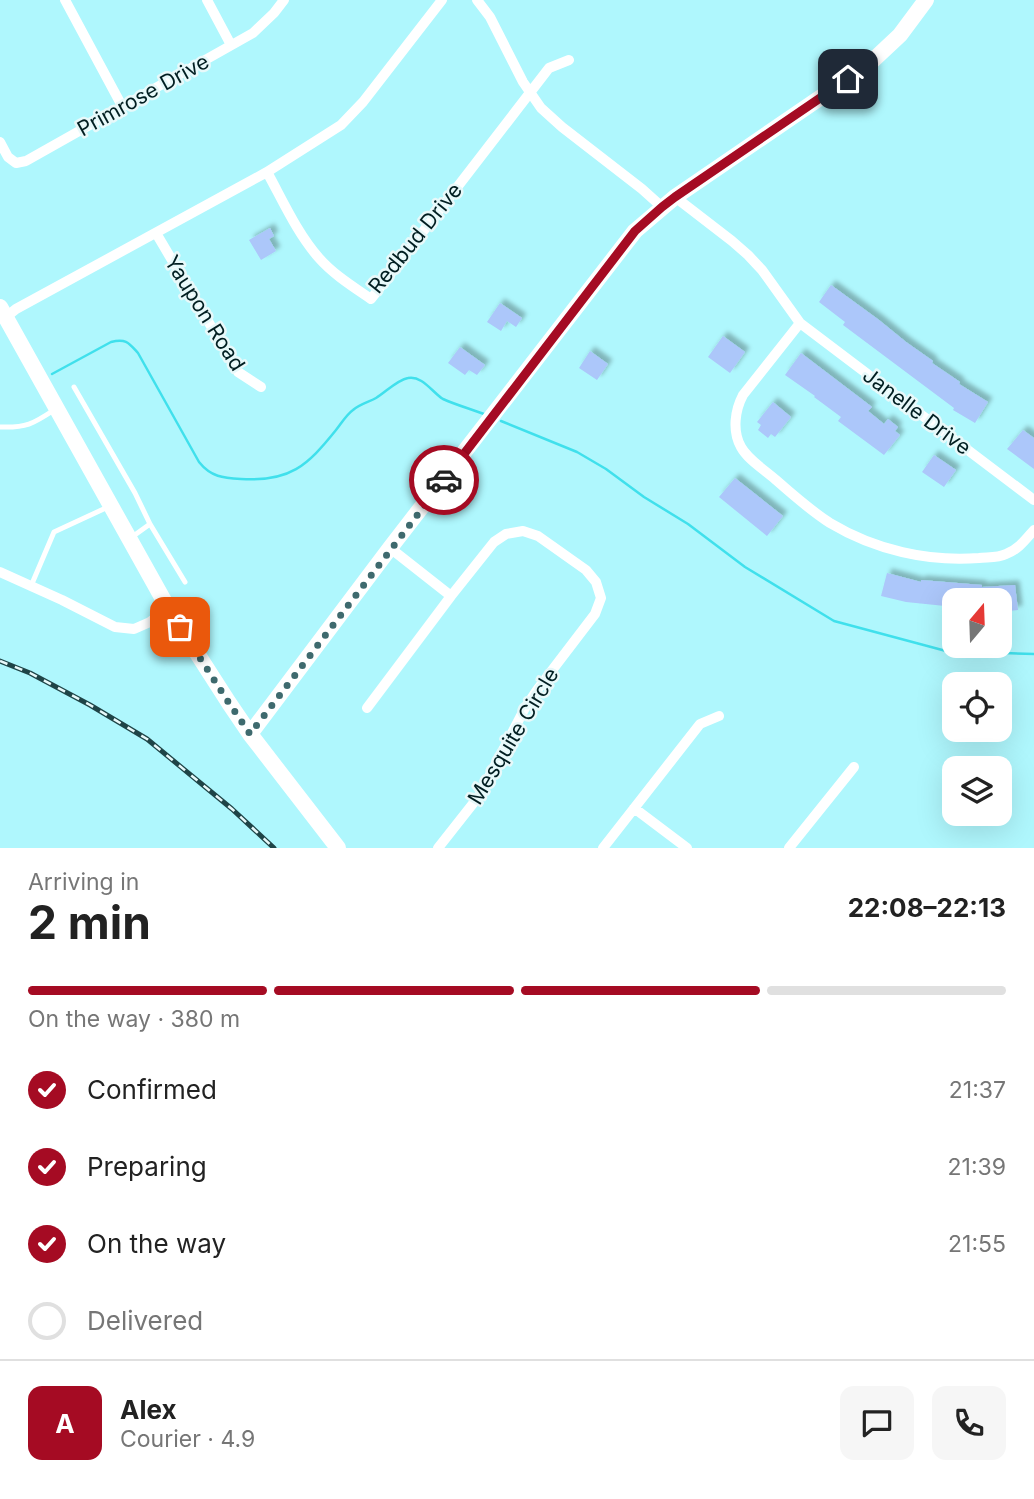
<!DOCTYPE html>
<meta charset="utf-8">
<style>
body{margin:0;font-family:Inter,sans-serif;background:#f6f6f6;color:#222;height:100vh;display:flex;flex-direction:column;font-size:26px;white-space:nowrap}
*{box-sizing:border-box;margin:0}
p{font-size:23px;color:#767676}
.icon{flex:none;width:38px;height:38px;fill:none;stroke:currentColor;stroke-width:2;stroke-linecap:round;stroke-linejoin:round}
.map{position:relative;height:848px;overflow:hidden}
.sheet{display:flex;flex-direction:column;background:#fff;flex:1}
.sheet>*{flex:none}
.needle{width:46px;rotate:19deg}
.fabs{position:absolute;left:942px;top:588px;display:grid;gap:14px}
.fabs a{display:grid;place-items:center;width:70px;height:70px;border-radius:14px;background:#fff;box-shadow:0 7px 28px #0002;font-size:35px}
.pin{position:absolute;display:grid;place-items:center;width:60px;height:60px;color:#fff;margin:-30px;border-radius:14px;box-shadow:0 4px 10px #0006}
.courier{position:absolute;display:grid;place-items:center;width:70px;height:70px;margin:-35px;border:5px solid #a50b23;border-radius:50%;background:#fff;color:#222;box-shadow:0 2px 9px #0007}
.summary em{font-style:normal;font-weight:700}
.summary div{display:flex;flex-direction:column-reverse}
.summary{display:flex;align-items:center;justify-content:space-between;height:119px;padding:0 28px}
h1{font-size:46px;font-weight:700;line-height:52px}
.bar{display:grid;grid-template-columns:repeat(4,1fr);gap:10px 7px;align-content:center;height:84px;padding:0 28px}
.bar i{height:9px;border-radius:5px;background:#e0e0e0}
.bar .current{background:#a50b23}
.bar p{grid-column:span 4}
.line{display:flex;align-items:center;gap:18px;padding:0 28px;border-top:2px solid #e0e0e0}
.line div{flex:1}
.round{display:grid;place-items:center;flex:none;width:74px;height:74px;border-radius:14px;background:#f6f6f6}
ol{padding:0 28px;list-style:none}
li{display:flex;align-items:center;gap:21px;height:77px}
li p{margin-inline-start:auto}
li .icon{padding:7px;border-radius:50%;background:#a50b23;color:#fff;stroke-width:4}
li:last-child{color:#767676}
li i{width:38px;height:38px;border:4px solid #e0e0e0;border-radius:50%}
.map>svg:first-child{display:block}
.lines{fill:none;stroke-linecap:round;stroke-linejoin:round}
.stream{stroke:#40e0ec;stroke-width:2.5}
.building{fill:#acc7fa;filter:url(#shadow)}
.lane{stroke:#fff;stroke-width:5}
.street{stroke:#fff;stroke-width:10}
.secondary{stroke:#fff;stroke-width:16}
.rail-casing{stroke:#1f4447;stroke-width:5}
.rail{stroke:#e8f9fa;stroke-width:2.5;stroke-dasharray:8;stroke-linecap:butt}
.done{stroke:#3e6a6e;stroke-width:7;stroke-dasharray:0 12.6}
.route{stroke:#a50b23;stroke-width:9}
.labels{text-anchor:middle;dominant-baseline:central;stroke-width:5;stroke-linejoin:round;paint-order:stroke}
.street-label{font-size:21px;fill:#011e21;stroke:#e8f9fa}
</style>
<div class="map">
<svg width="1034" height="848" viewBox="0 0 1034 848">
<defs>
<filter id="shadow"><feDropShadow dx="4.5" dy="-4.5" stdDeviation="2" flood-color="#0004"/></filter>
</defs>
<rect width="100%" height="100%" fill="#aff7fd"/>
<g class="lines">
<!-- stream -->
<path class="stream" d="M 52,374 L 111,342 C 126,338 129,343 138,353 L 199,462 C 211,477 223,478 241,479 C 290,482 307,466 336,430 C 341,424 346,415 353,410 C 360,404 369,402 376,398 C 386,392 397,380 408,378 C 422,375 433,393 443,399 C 456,405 471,409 484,414
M 501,421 L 577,452 L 606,469 L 644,497 L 688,524 L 745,567 L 834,621 L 946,651 L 1034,654"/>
</g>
<!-- building -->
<path class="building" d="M 270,228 L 274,236 L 269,239 L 276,251 L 261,260 L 249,240 Z
M 831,285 L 879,320 L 906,342 L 933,361 L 932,363 L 960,382 L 959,384 L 988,402 L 975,423 L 953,410 L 954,408 L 843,325 L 845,322 L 819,302 Z
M 500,303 L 522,318 L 516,327 L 507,321 L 501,331 L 487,322 Z
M 723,336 L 745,352 L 730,373 L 708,357 Z
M 460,347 L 485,365 L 477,375 L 469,370 L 465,375 L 448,363 Z
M 590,351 L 608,364 L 597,380 L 579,368 Z
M 801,353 L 872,407 L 868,411 L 884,424 L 888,419 L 898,427 L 895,431 L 900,435 L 884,455 L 838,421 L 841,417 L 814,397 L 815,396 L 785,375 Z
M 773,402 L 791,417 L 775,437 L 771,434 L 768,438 L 758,430 L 761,425 L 757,422 Z
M 1023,430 L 1034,438 L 1034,469 L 1007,449 Z
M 934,455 L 956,470 L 944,487 L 922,472 Z
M 735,478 L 783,516 L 767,536 L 719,497 Z
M 887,573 L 921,582 L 921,580 L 982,585 L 982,587 L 1015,585 L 1018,610 L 999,612 L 999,600 L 946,600 L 945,606 L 906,602 L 881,596 Z"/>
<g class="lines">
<!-- lane -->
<path class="lane" d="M 74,387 L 135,493 L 150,524
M 0,427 C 26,428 33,424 54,410
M 132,537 L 150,524 L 185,582
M 31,586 L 54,532 L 108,507"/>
<!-- street -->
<path class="street" d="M 65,0 L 122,106
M 207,0 L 231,45
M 477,0 L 490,17 L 523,82 L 541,108 L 562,127 L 642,189 L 662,207
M 0,142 L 8,157 L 16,163 L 26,161 L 253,33 L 274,13 L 284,0
M 267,172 C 283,201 297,233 319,258 C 333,274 352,286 371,299 L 549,68 L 569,60
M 675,197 L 732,241 L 748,255 L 762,270 L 800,323 L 1034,500
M 156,233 L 238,372 L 261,387
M 6,317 L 16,309 L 267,172 L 341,125 L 363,102 L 442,0
M 800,323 L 743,395 C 735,410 732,431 741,447 C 748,460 765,470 776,480 C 793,495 811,511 830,523 C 875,550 928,562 979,558 C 988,557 998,558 1006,554 C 1018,550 1026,539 1034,530
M 390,548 L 451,596
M 0,572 L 62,600 L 115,627 L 134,629 L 150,622 L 168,608
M 367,708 L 451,596 L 494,542 L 506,534 L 523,531 L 538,536 L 586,570 L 596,582 L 601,598 L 595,614 L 537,690 L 525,708 L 479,796 L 438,848
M 634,808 L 687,848
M 603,848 L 700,724 L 719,716
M 789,848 L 854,767"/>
<!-- secondary -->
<path class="secondary" d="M 0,307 L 168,608 L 229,703 L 250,734 L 338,848
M 250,734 L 390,548 L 635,231 L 675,197 L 868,65 L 900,35 L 926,0"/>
<defs>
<path id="rail" d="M 0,661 L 30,673 L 90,705 L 147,739 L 232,809 L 274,848"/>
</defs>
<!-- rail casing -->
<use href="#rail" class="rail-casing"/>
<!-- rail -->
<use href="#rail" class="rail"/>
</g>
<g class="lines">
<!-- done -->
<path class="done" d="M 180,627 L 229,703 L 250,734 L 444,480"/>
<!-- route -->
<path class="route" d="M 444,480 L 635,231 L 662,207 L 675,197 L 848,79"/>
</g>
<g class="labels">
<!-- street labels -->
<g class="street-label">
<text transform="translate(143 95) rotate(-29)">Primrose Drive</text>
<text transform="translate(415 238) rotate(-51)">Redbud Drive</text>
<text transform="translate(205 313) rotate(58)">Yaupon Road</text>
<text transform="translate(917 411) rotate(37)">Janelle Drive</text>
<text transform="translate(513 736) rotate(-59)">Mesquite Circle</text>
</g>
</g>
</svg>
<div class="fabs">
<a><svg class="needle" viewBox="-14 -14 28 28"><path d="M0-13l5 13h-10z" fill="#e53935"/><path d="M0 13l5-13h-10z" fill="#767676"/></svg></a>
<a><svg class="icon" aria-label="locate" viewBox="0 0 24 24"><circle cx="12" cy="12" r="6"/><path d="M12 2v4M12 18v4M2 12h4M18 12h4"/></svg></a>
<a><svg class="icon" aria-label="layers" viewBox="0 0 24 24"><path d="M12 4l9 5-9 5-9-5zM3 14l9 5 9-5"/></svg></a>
</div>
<div class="pin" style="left:180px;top:627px;background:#ea580c"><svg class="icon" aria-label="bag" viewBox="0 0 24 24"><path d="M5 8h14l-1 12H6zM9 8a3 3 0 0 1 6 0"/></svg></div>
<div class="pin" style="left:848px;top:79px;background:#1f2937"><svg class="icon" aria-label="home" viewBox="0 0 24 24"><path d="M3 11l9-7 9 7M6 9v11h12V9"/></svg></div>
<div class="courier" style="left:444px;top:480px"><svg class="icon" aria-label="car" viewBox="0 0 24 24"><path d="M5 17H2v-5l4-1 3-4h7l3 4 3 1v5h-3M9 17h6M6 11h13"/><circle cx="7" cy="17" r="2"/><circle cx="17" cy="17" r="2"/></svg></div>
</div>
<section class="sheet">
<div class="summary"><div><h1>2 min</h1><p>Arriving in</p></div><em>22:08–22:13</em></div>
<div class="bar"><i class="current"></i><i class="current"></i><i class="current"></i><i></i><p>On the way · 380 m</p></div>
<ol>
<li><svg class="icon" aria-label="check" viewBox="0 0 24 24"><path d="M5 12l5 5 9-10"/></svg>Confirmed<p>21:37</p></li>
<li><svg class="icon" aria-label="check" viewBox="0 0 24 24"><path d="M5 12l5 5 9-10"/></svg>Preparing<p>21:39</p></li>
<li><svg class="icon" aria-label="check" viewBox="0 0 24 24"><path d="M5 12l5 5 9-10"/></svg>On the way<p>21:55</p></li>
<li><i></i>Delivered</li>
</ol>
<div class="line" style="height:126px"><b class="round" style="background:#a50b23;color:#fff">A</b><div><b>Alex</b><p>Courier · 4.9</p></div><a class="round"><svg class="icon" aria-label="chat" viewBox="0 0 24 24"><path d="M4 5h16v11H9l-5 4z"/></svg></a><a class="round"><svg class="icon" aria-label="phone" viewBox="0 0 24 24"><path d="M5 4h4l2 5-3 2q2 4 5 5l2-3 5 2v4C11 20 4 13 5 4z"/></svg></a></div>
</section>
